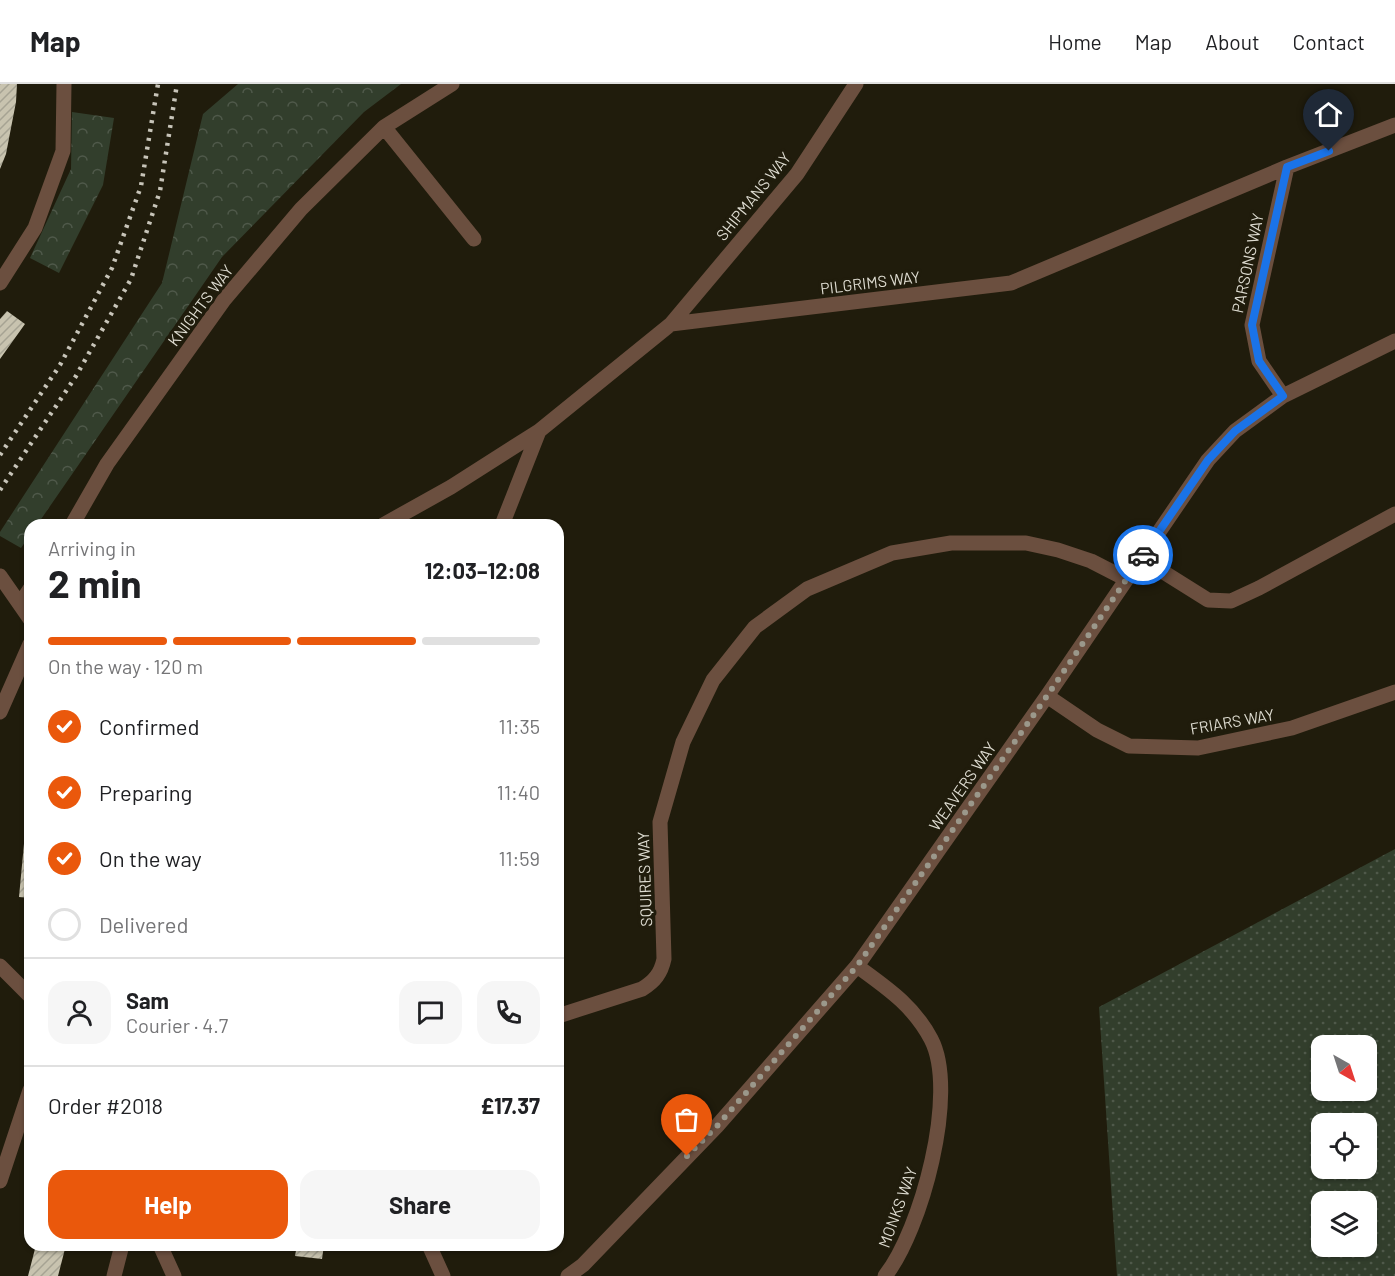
<!DOCTYPE html>
<meta charset="utf-8">
<style>
body{margin:0;font-family:Barlow,sans-serif;background:#f6f6f6;color:#202124;height:100vh;display:flex;flex-direction:column;font-size:22px;white-space:nowrap}
*{box-sizing:border-box;margin:0}
p{font-size:20px;color:#757577}
.icon{flex:none;width:33px;height:33px;fill:none;stroke:currentColor;stroke-width:2;stroke-linecap:round;stroke-linejoin:round}
.map{position:relative;flex:1;overflow:hidden}
.drawer{position:absolute;left:24px;top:435px;width:540px;height:732px;display:flex;flex-direction:column;background:#fff;border-radius:18px;box-shadow:0 2px 4px #0004}
.drawer>*{flex:none}
.needle{width:39px;rotate:141deg}
.tools{position:absolute;left:1311px;top:951px;display:grid;gap:12px}
.tools a{display:grid;place-items:center;width:66px;height:66px;border-radius:12px;background:#fff;box-shadow:0 2px 4px #0004;font-size:30px}
.pin{position:absolute;display:grid;place-items:center;width:51px;height:51px;color:#fff;margin:-62px -26px;border-radius:50% 50% 50% 0;rotate:-45deg;box-shadow:0 0 6px #0007}
.pin .icon{rotate:45deg}
.courier{position:absolute;display:grid;place-items:center;width:60px;height:60px;margin:-30px;border:4px solid #1a73e8;border-radius:50%;background:#fff;color:#222;box-shadow:0 2px 8px #0007}
.head em{font-style:normal;font-weight:700}
.head div{display:flex;flex-direction:column-reverse}
.head{display:flex;align-items:center;justify-content:space-between;height:102px;padding:0 24px}
h1{font-size:39px;font-weight:700;line-height:45px}
.bar{display:grid;grid-template-columns:repeat(4,1fr);gap:9px 6px;align-content:center;height:72px;padding:0 24px}
.bar i{height:8px;border-radius:4px;background:#e0e0e0}
.bar .selected{background:#ea580c}
.bar p{grid-column:span 4}
.line{display:flex;align-items:center;gap:15px;padding:0 24px;border-top:2px solid #e0e0e0}
.line div{flex:1}
.round{display:grid;place-items:center;flex:none;width:63px;height:63px;border-radius:18px;background:#f6f6f6}
ol{padding:0 24px;list-style:none}
li{display:flex;align-items:center;gap:18px;height:66px}
li p{margin-inline-start:auto}
li .icon{padding:6px;border-radius:50%;background:#ea580c;color:#fff;stroke-width:4}
li:last-child{color:#757577}
li i{width:33px;height:33px;border:3px solid #e0e0e0;border-radius:50%}
.cta{display:flex;gap:12px;margin-top:auto;padding:12px 24px}
.cta a{flex:1;height:69px;border-radius:18px;background:#ea580c;color:#fff;font-size:24px;font-weight:700;line-height:69px;text-align:center}
.cta a+a{background:#f6f6f6;color:#202124}
header{display:flex;align-items:center;gap:36px;box-sizing:border-box;height:84px;padding:0 30px;background:#fff;border-bottom:2px solid #e0e0e0}
header strong{font-size:28px}
nav{display:flex;gap:33px;margin-inline-start:auto;font-size:21px}
.map>svg:first-child{display:block}
.grass{fill:url(#grass-dots);fill-rule:evenodd}
.forest{fill:url(#forest-crowns)}
.building{fill:url(#building-hatch)}
.lines{fill:none;stroke-linecap:round;stroke-linejoin:round}
.service{stroke:#6b4f3f;stroke-width:15}
.minor{stroke:#6b4f3f;stroke-width:15}
.rail{stroke:#c7c4b9;stroke-width:4.5;stroke-dasharray:3 6;stroke-linecap:butt}
.done{stroke:#9b988b;stroke-width:6;stroke-dasharray:0 10.8}
.route{stroke:#1a73e8;stroke-width:8}
.labels{text-anchor:middle;dominant-baseline:central;stroke-width:6;stroke-linejoin:round;paint-order:stroke}
.street-label{font-size:16px;fill:#dddbd0;stroke:#201c0c}
</style>
<header>
<strong>Map</strong>
<nav><a>Home</a><a>Map</a><a>About</a><a>Contact</a></nav>
</header>
<div class="map">
<svg width="1395" height="1192" viewBox="0 0 1395 1192">
<defs>
<pattern id="grass-dots" width="8" height="8" patternUnits="userSpaceOnUse" patternTransform="scale(1.5)"><rect width="8" height="8" fill="#323e2c"/><path d="M2 2h.1M6 6h.1" fill="none" stroke="#4f594a" stroke-width="1.8" stroke-linecap="round"/></pattern>
<pattern id="forest-crowns" width="20" height="18" patternUnits="userSpaceOnUse" patternTransform="scale(1.5)"><rect width="20" height="18" fill="#323e2c"/><path d="M2 6a3 3 0 1 1 6 0M12 15a3 3 0 1 1 6 0" fill="none" stroke="#4f594a"/></pattern>
<pattern id="building-hatch" width="6" height="6" patternUnits="userSpaceOnUse" patternTransform="scale(1.5)"><rect width="6" height="6" fill="#c8c3af"/><path d="M-1 1l2-2M0 6l6-6M5 7l2-2" fill="none" stroke="#a6a393"/></pattern>
</defs>
<rect width="100%" height="100%" fill="#201c0c"/>
<!-- grass -->
<path class="grass" d="M 1395,765 L 1395,1192 L 1117,1192 L 1099,923 ZM 1322,962 L 1366,962 L 1366,1006 L 1322,1006 ZM 1322,1040 L 1366,1040 L 1366,1084 L 1322,1084 ZM 1322,1118 L 1366,1118 L 1366,1162 L 1322,1162 Z"/>
<!-- forest -->
<path class="forest" d="M 238,0 L 401,0 L 364,28 L 222,173 L 37,441 L 30,441 L 30,451 L 21,464 L 0,452 L 0,448 L 162,199 L 203,30 Z
M 72,28 L 114,34 L 103,101 L 59,189 L 30,174 L 71,85 Z"/>
<!-- building -->
<path class="building" d="M 0,0 L 17,0 L 16,18 L 6,70 L 0,85 Z
M 7,227 L 25,240 L 0,275 L 0,235 Z
M 28,717 L 30,718 L 30,814 L 19,813 Z
M 36,1161 L 66,1161 L 58,1192 L 28,1192 Z
M 297,1161 L 324,1161 L 322,1175 L 295,1172 Z"/>
<g class="lines">
<!-- service -->
<path class="service" d="M 1141,474 L 1208,516 L 1231,517 L 1259,504 L 1395,430"/>
<!-- minor -->
<path class="minor" d="M 384,43 L 474,155
M 0,199 L 35,144 L 63,67 L 64,0
M 671,240 L 797,90 L 856,0
M 1283,312 L 1259,277 L 1252,241 L 1287,83
M 72,441 L 107,380 L 224,216 L 301,125 L 384,43 L 452,0
M 383,441 L 451,403 L 539,347 L 671,240 L 1011,199 L 1287,83 L 1395,41
M 502,441 L 539,347
M 0,492 L 30,535
M 20,520 L 30,505
M 1047,612 L 1097,646 L 1129,662 L 1198,664 L 1292,644 L 1395,608
M 0,628 L 30,560
M 0,882 L 30,912
M 857,882 C 887,904 913,921 931,955 C 959,1008 921,1147 885,1192
M 558,932 L 642,905 C 655,897 661,889 664,875 L 660,738 L 683,658 L 713,596 L 755,543 L 807,505 L 892,469 L 951,459 L 1026,459 L 1058,466 L 1091,477 L 1126,495
M 0,1097 L 30,1006
M 160,1161 L 174,1192
M 429,1161 L 443,1192
M 114,1192 L 122,1161
M 568,1192 L 583,1181 L 717,1042 L 857,882 L 1047,612 L 1208,376 L 1235,347 L 1283,312 L 1395,257"/>
<!-- rail -->
<path class="rail" d="M 0,371 L 60,281 L 112,184 L 141,102 L 158,0
M 0,406 L 76,292 L 131,195 L 160,107 L 177,0"/>
</g>
<g class="lines">
<!-- done -->
<path class="done" d="M 687,1072 L 717,1042 L 857,882 L 1047,612 L 1143,471"/>
<!-- route -->
<path class="route" d="M 1143,471 L 1208,376 L 1235,347 L 1283,312 L 1259,277 L 1252,241 L 1287,83 L 1329,67"/>
</g>
<g class="labels">
<!-- street labels -->
<g class="street-label">
<text transform="translate(753 112) rotate(-51)">SHIPMANS WAY</text>
<text transform="translate(1247 179) rotate(-78)">PARSONS WAY</text>
<text transform="translate(870 198) rotate(-7)">PILGRIMS WAY</text>
<text transform="translate(200 221) rotate(-53)">KNIGHTS WAY</text>
<text transform="translate(1232 637) rotate(-10)">FRIARS WAY</text>
<text transform="translate(962 702) rotate(-55)">WEAVERS WAY</text>
<text transform="translate(644 795) rotate(-92)">SQUIRES WAY</text>
<text transform="translate(897 1123) rotate(-70)">MONKS WAY</text>
</g>
</g>
</svg>
<div class="tools">
<a><svg class="needle" viewBox="-14 -14 28 28"><path d="M0-13l5 13h-10z" fill="#e53935"/><path d="M0 13l5-13h-10z" fill="#757577"/></svg></a>
<a><svg class="icon" aria-label="locate" viewBox="0 0 24 24"><circle cx="12" cy="12" r="6"/><path d="M12 2v4M12 18v4M2 12h4M18 12h4"/></svg></a>
<a><svg class="icon" aria-label="layers" viewBox="0 0 24 24"><path d="M12 4l9 5-9 5-9-5zM3 14l9 5 9-5"/></svg></a>
</div>
<div class="pin" style="left:687px;top:1072px;background:#ea580c"><svg class="icon" aria-label="bag" viewBox="0 0 24 24"><path d="M5 8h14l-1 12H6zM9 8a3 3 0 0 1 6 0"/></svg></div>
<div class="pin" style="left:1329px;top:67px;background:#1f2937"><svg class="icon" aria-label="home" viewBox="0 0 24 24"><path d="M3 11l9-7 9 7M6 9v11h12V9"/></svg></div>
<div class="courier" style="left:1143px;top:471px"><svg class="icon" aria-label="car" viewBox="0 0 24 24"><path d="M5 17H2v-5l4-1 3-4h7l3 4 3 1v5h-3M9 17h6M6 11h13"/><circle cx="7" cy="17" r="2"/><circle cx="17" cy="17" r="2"/></svg></div>
<section class="drawer">
<div class="head"><div><h1>2 min</h1><p>Arriving in</p></div><em>12:03–12:08</em></div>
<div class="bar"><i class="selected"></i><i class="selected"></i><i class="selected"></i><i></i><p>On the way · 120 m</p></div>
<ol>
<li><svg class="icon" aria-label="check" viewBox="0 0 24 24"><path d="M5 12l5 5 9-10"/></svg>Confirmed<p>11:35</p></li>
<li><svg class="icon" aria-label="check" viewBox="0 0 24 24"><path d="M5 12l5 5 9-10"/></svg>Preparing<p>11:40</p></li>
<li><svg class="icon" aria-label="check" viewBox="0 0 24 24"><path d="M5 12l5 5 9-10"/></svg>On the way<p>11:59</p></li>
<li><i></i>Delivered</li>
</ol>
<div class="line" style="height:108px"><a class="round"><svg class="icon" aria-label="person" viewBox="0 0 24 24"><circle cx="12" cy="8" r="4"/><path d="M4 21q1-7 8-7t8 7"/></svg></a><div><b>Sam</b><p>Courier · 4.7</p></div><a class="round"><svg class="icon" aria-label="chat" viewBox="0 0 24 24"><path d="M4 5h16v11H9l-5 4z"/></svg></a><a class="round"><svg class="icon" aria-label="phone" viewBox="0 0 24 24"><path d="M5 4h4l2 5-3 2q2 4 5 5l2-3 5 2v4C11 20 4 13 5 4z"/></svg></a></div>
<div class="line" style="height:78px"><div>Order #2018</div><b>£17.37</b></div>
<div class="cta"><a>Help</a><a>Share</a></div>
</section>
</div>
